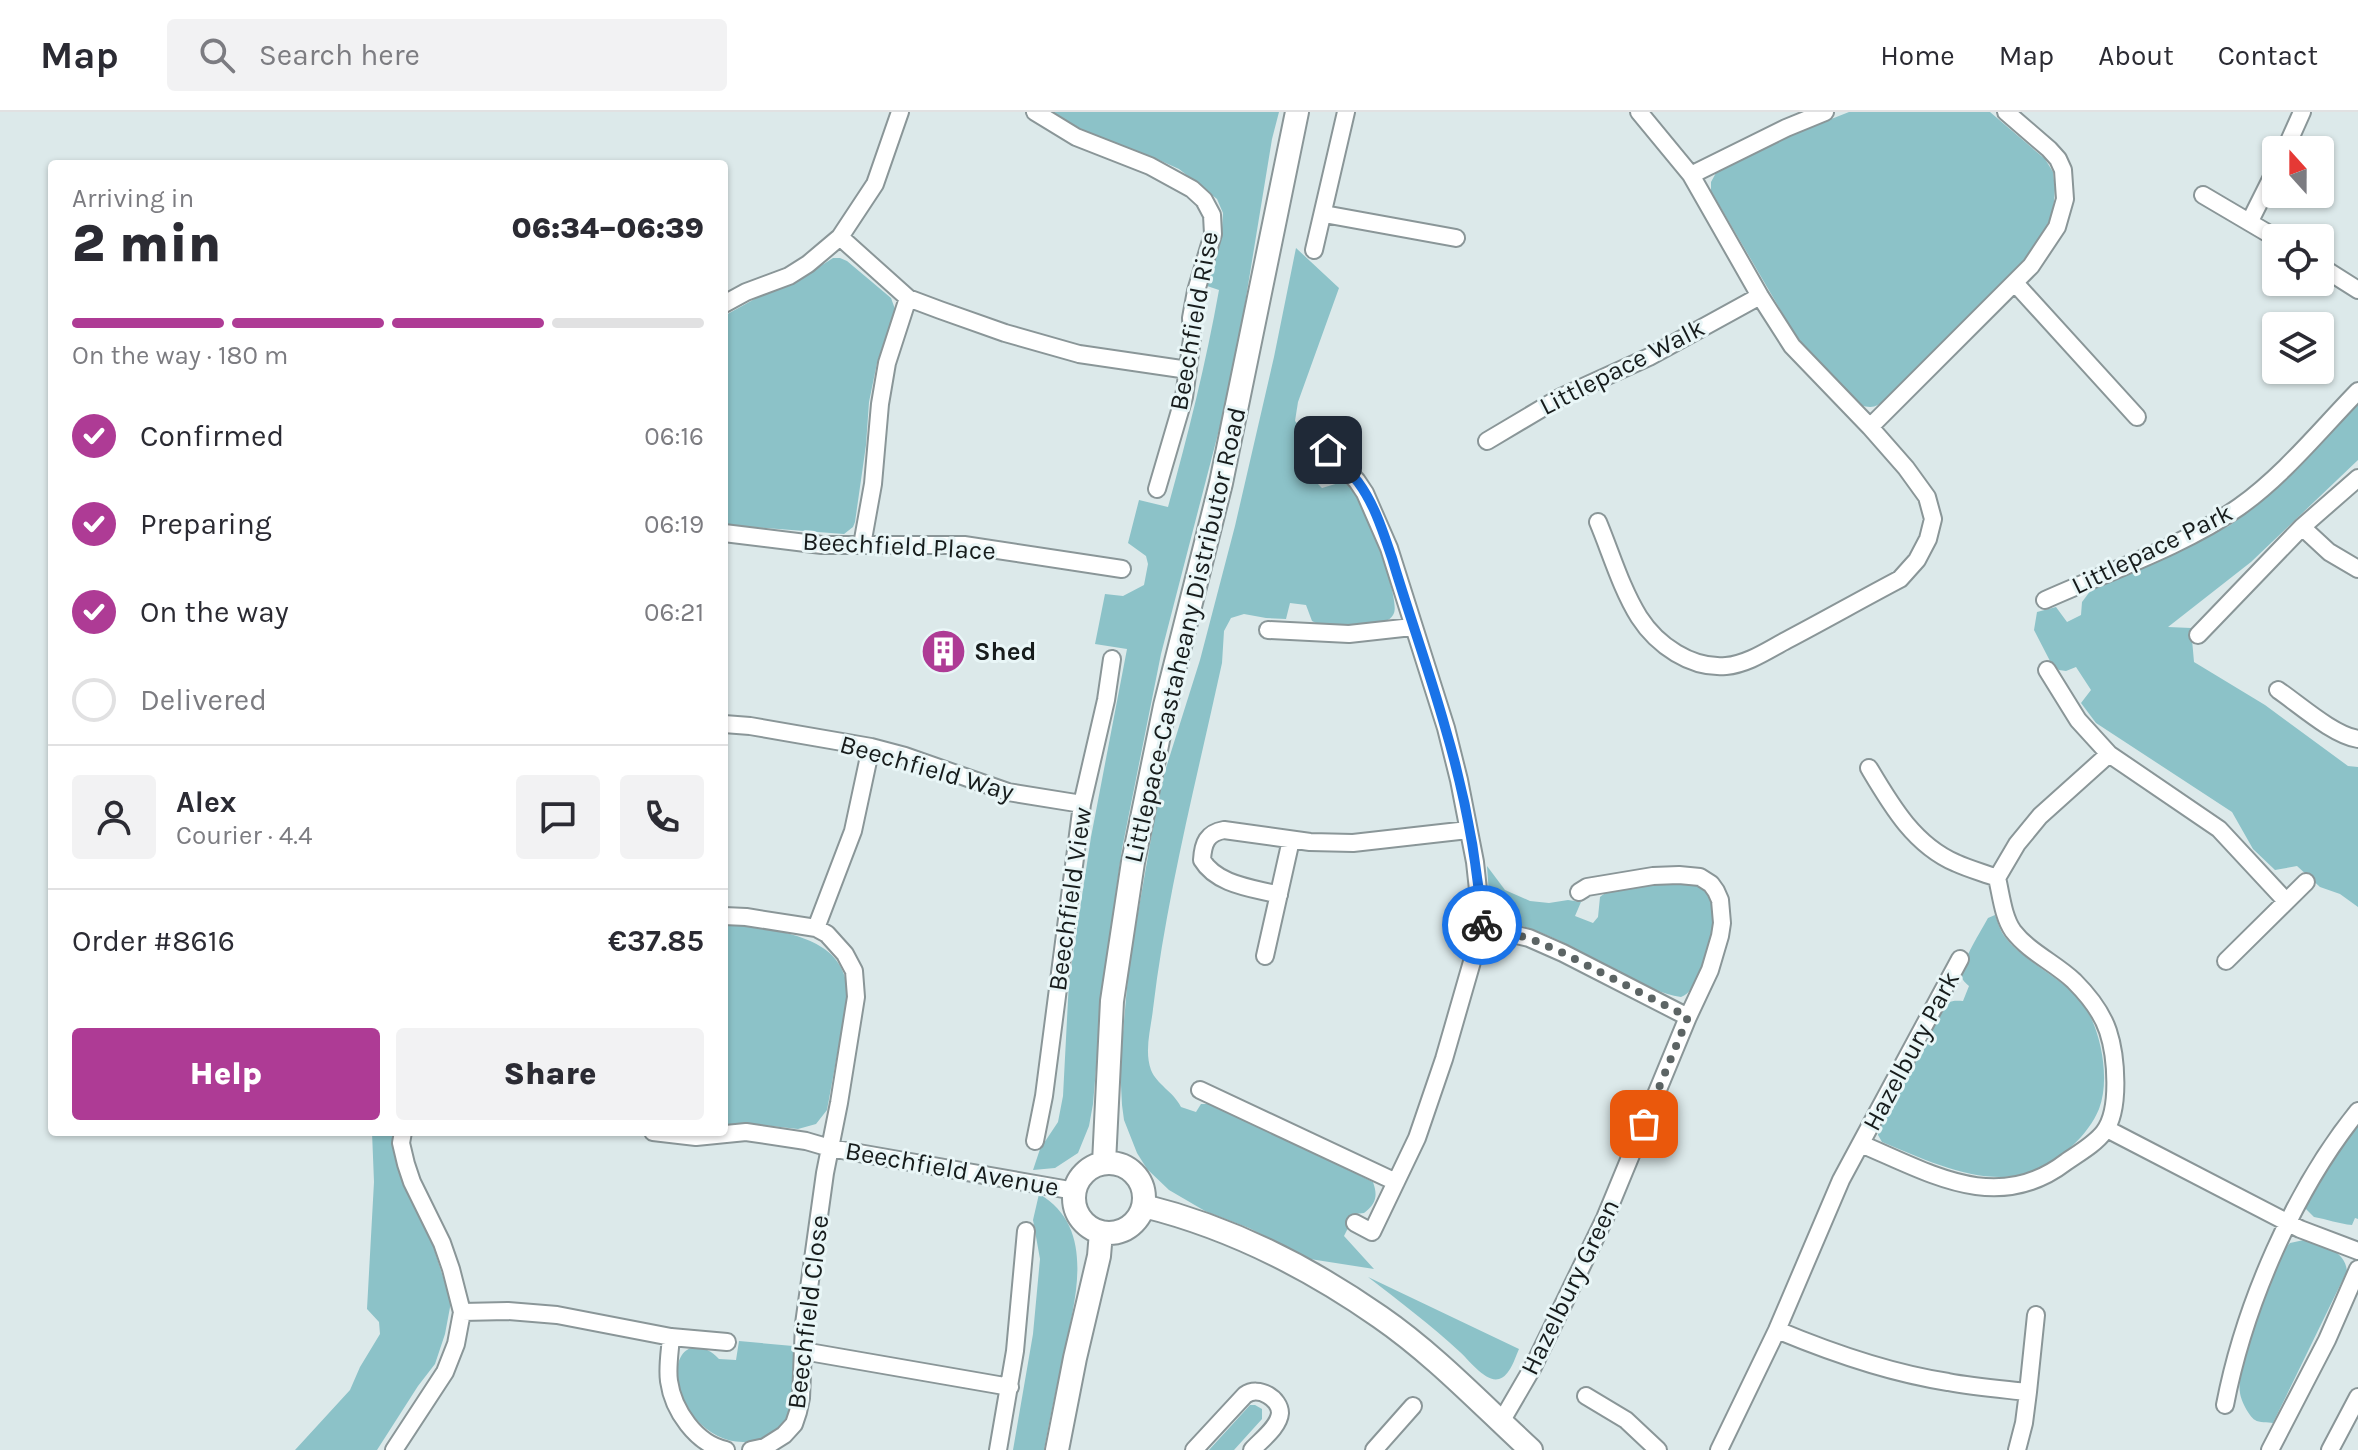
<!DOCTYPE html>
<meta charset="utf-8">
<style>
body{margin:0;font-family:Karla,sans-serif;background:#f2f2f3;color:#2b2b33;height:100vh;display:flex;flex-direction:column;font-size:30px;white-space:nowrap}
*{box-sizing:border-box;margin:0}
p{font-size:26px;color:#7c7c81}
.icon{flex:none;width:44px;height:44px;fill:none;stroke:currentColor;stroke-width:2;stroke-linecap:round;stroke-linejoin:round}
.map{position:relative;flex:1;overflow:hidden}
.details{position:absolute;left:48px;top:48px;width:680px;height:976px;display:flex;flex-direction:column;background:#fff;border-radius:8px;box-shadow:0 2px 6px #0004}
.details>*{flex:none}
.needle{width:52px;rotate:339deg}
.controls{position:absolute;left:2262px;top:24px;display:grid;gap:16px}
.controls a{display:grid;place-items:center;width:72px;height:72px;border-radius:8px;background:#fff;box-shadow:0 2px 6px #0004;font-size:40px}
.pin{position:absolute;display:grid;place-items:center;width:68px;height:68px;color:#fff;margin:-34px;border-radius:16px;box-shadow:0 4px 12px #0006}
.courier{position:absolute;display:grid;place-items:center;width:80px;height:80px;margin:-40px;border:6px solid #1a73e8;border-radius:50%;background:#fff;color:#222;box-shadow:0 2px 10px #0007}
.summary em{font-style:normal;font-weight:800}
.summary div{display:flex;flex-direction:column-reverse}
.summary{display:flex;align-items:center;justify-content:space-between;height:136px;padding:0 24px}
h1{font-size:52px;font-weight:800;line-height:60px}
.bar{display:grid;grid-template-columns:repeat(4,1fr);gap:12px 8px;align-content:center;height:96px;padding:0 24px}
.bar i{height:10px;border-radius:6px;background:#e1e1e2}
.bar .selected{background:#ae3b95}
.bar p{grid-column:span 4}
.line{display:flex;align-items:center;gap:20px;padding:0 24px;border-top:2px solid #e1e1e2}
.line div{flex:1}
.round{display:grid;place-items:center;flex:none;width:84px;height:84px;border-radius:8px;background:#f2f2f3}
ol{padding:0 24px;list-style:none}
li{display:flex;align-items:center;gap:24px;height:88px}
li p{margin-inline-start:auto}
li .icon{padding:8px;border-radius:50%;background:#ae3b95;color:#fff;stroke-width:4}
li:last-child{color:#7c7c81}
li i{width:44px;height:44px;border:4px solid #e1e1e2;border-radius:50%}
.primary-button{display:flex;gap:16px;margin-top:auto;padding:16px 24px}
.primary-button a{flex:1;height:92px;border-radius:8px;background:#ae3b95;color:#fff;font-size:32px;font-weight:800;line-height:92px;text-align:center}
.primary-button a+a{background:#f2f2f3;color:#2b2b33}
header{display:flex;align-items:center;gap:48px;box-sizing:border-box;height:112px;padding:0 40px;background:#fff;border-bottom:2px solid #e1e1e2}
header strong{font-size:38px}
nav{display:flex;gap:44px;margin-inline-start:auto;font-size:28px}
.search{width:560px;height:72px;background:#f2f2f3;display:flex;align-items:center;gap:20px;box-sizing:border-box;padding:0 28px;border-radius:8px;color:#7c7c81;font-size:30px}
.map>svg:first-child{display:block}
.green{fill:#8cc2c8}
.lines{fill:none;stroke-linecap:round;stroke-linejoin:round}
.street-casing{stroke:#8a9698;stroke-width:20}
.secondary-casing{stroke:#8a9698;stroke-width:26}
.street{stroke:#fff;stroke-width:16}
.secondary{stroke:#fff;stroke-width:22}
.done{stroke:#5c6464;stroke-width:8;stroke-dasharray:0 14.4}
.route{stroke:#1a73e8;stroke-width:10}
.labels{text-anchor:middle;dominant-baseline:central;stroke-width:6;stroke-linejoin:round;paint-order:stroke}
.street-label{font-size:26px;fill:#171c1c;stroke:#e9f6f7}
.poi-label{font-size:26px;font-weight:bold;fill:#171c1c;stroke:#e9f6f7;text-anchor:start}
</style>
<header>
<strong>Map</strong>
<div class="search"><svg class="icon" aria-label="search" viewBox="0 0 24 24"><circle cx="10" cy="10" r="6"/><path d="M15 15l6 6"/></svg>Search here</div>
<nav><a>Home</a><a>Map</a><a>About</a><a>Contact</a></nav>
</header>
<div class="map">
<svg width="2358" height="1338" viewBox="0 0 2358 1338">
<rect width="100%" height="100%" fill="#dce9ea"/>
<!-- green -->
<path class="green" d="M 1051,0 L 1279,0 L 1272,27 L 1241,216 L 1221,310 L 1161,542 L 1122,737 L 1104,863 L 1093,992 L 1089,1014 L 1078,1041 L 1055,1056 L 1033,1058 L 1040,1037 L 1058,1010 L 1063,984 L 1069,869 L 1091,725 L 1127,537 L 1095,532 L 1105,482 L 1123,484 L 1144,473 L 1148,452 L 1146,444 L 1128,431 L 1139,388 L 1168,395 C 1188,323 1206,251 1219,178 L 1207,174 L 1222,117 L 1223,101 L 1217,87 L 1179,57 L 1150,44 L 1092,23 Z
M 1849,0 L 1990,0 L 2045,47 L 2053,60 L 2055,77 L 2053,101 L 2040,127 L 2022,150 L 1886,287 C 1877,295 1872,297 1860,293 L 1809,241 L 1791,216 L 1711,79 L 1711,70 L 1717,59 L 1801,19 Z
M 1296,136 L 1339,176 L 1298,290 L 1295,309 L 1309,324 L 1305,331 L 1318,345 L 1318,356 L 1311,365 L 1322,376 L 1342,370 C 1348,373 1352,376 1355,382 C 1366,399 1400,484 1394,501 C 1390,513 1366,514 1355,514 C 1340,515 1325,517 1312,509 L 1306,493 L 1290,491 L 1286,507 L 1266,506 L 1244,502 L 1231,506 L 1224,519 L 1222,551 C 1197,666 1167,781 1153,897 C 1151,916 1144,939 1151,958 C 1157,973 1173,979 1181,995 L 1196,1000 L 1201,992 L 1213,992 L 1373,1070 C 1378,1084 1376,1092 1364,1101 L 1355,1102 L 1344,1124 L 1374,1157 L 1310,1147 L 1249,1116 L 1205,1099 L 1169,1078 L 1147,1057 L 1137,1041 L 1124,1008 L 1122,993 L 1120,954 L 1129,853 L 1160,675 L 1200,548 L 1235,414 L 1274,245 Z
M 833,146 L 840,146 L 847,149 L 891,186 L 895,197 L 877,251 L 869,290 L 866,333 L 855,410 L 853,415 L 844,422 L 724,413 L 724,204 L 760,184 L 791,173 Z
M 2358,289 L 2358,348 L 2251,450 L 2168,515 L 2191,516 L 2194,550 L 2265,593 L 2348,654 L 2358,655 L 2358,795 L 2340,782 L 2320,775 L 2297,754 L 2275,758 L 2253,737 L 2232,700 L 2096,611 L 2081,591 L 2091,578 L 2076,555 L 2066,559 L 2059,558 L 2050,549 L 2034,518 L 2037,500 L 2056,495 L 2067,510 L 2081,503 L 2082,490 L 2094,474 L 2229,414 C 2278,378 2317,333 2358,289 Z
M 1487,754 L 1505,778 L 1530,789 L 1549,791 L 1568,788 L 1581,790 L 1575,804 L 1593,811 L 1598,805 L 1600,785 C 1611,775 1634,774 1648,773 C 1664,771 1690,767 1704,778 C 1725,796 1706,876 1681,885 C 1645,880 1593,845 1558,828 C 1537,818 1515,813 1495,802 L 1489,782 Z
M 1995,803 C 1998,810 2000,819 2005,825 C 2030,857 2075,868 2092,908 C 2103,933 2109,971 2099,997 C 2085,1031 2042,1065 2004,1065 C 1962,1066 1921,1046 1882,1030 L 1878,1023 L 1879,1012 L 1940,897 C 1948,889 1952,888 1963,889 L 1969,874 C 1965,870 1962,869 1962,863 C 1961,850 1981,819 1988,806 Z
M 724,812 C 739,811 754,814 768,817 C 808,825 846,836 848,883 L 827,998 L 816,1012 L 798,1017 L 753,1012 L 724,1013 Z
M 2358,1014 L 2358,1107 L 2355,1106 L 2352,1113 C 2339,1112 2327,1107 2314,1105 L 2304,1095 L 2332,1046 Z
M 372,1020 L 392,1020 L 393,1034 L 428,1118 L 451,1190 L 445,1222 L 435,1252 L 418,1274 L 377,1338 L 295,1338 L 350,1278 L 360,1255 L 380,1222 L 379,1210 L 367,1197 L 374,1070 Z
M 1039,1082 C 1097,1115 1075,1188 1064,1241 C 1057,1273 1050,1305 1044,1338 L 1013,1338 L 1033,1222 L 1040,1147 L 1033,1108 Z
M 2304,1128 C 2322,1133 2345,1138 2347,1159 L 2273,1311 C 2268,1310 2259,1311 2255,1308 C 2249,1304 2241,1289 2240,1281 C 2235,1253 2270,1152 2290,1131 Z
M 1368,1165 L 1519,1237 C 1515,1246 1510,1264 1499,1267 C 1486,1271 1469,1248 1460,1240 C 1431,1213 1399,1189 1368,1165 Z
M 739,1229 L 793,1234 C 793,1256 799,1288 787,1308 C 778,1322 761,1329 744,1330 C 709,1331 677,1295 677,1261 C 678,1232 701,1228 719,1247 L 736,1248 Z
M 1250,1293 L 1255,1293 L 1262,1297 L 1262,1307 L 1234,1338 L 1209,1338 Z"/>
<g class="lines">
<defs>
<path id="street" d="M 1035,0 L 1076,25 L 1150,54 L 1192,77 L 1204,88 L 1212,103 L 1213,122 L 1196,179 L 1191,206 L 1192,227 L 1184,285 L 1157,377
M 2285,38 L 2302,0
M 1691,63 L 1786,16 L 1825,0
M 2203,83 L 2276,126
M 1324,102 L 1456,126
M 2250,109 L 2276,57
M 840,125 L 908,186 L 940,198 L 1005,221 L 1079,242 L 1188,258
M 1314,138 L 1346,0
M 2320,154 L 2358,178
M 2015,171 L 2137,305
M 724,192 L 746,180 L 789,164 L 808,152 L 840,125 L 875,72 L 900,0
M 1870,315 L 2031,154 L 2057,115 L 2065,87 L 2063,58 L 2058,47 L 2049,37 L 2006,0
M 1319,329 L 1357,369 L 1365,381 L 1389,436 L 1446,616 L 1459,668 L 1475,750 L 1482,815 L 1444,947 L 1417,1026 L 1372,1120 L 1355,1111
M 1487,329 L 1561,285 L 1649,245 L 1760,184
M 1598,410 C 1611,441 1621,476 1639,505 C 1657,533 1691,557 1726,554 C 1748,552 1768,538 1787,528 C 1825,508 1862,487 1900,467 L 1917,448 L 1928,427 L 1933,407 L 1927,385 L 1906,356 L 1870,315 L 1792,234 L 1760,184 L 1691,63 L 1639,0
M 2302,415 L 2329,440 L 2358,457
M 724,421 L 822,433 L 964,433 L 1122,457
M 862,433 L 873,372 L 880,292 L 887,251 L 908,186
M 2045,488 C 2107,460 2184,434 2239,395 C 2284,363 2320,318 2358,279
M 1268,518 L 1349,522 L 1412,515
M 2198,523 L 2302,415 L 2358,366
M 2047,558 L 2078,608 L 2109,642 L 2219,717 L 2286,789
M 2278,578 C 2300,593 2333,623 2358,627
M 724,612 L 750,614 L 871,635 L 905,644 L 1008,680 L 1082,692
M 1869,656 C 1891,693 1914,733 1956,751 C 1969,757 1984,761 1997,766
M 1279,783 C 1253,776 1217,773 1202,748 C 1203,731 1207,721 1224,718 L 1310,730 L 1353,731 L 1468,718
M 724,804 L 746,805 L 816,816 L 827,822 L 845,842 L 854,859 L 856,885 L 839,991 L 825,1061 L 804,1212 L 801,1286 L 798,1300 L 794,1312 L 784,1323 L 765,1335 L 751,1338
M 1482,815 L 1529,826 L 1563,841 L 1688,905
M 816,816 L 853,719 L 871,635
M 1265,844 L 1291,728
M 2226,849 L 2306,770
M 1200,978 L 1396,1070
M 2107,1017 L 2300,1117 L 2358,1139
M 653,1020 L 696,1025 L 746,1020 L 806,1029 L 830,1036 L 1075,1079
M 1035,1029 L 1044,984 L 1082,692 L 1106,588 L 1112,547
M 1861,1032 C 1930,1061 1997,1103 2066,1050 C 2079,1041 2095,1032 2104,1020 C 2121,998 2116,943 2108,919 C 2102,901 2087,882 2074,869 C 2055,851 2029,840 2013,819 C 2003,805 2001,782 1997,766 L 2017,732 L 2040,704 L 2109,642
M 462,1200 L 508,1199 L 557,1203 L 671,1225 L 727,1230
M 1777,1218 C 1832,1241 1889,1261 1948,1270 C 1974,1275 2001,1277 2028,1280 L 2024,1311 L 2017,1338
M 671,1225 C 670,1239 667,1255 669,1269 C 673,1298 696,1332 726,1338
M 803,1239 L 1010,1275
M 2028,1280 L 2036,1203
M 1586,1284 L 1626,1308 L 1658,1338
M 2225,1293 C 2244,1194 2294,1078 2358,999
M 1501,1310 L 1533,1255 L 1605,1106 L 1688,905 L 1710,858 L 1720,824 L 1722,811 L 1720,788 L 1716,779 L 1711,772 L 1700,765 L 1679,763 L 1653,764 L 1587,775 L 1579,780
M 394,1338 L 445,1260 L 456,1232 L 462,1200 L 451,1157 L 442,1131 L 412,1070 L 406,1052 L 401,1031 L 403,1020
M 998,1338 L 1015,1239 L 1026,1119
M 1194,1338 L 1245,1283 C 1259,1273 1280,1287 1280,1301 C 1279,1315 1261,1328 1252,1338
M 1374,1338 L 1413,1294
M 1719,1338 L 1777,1218 L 1841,1068 L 1960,847
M 2270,1338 L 2327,1228 L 2358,1157
M 2330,1338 L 2358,1285"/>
<path id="secondary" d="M 1104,1051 L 1112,889 L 1133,750 L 1165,594 L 1221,371 L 1297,0
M1074 1086a35 35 0 1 1 70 0a35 35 0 1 1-70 0Z
M 1144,1094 C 1229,1115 1307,1154 1380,1205 C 1435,1243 1482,1293 1531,1338
M 1057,1338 L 1075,1246 L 1099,1144 L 1101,1120"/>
</defs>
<!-- street casing -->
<use href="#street" class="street-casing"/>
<!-- secondary casing -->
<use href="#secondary" class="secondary-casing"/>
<!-- street -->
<use href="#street" class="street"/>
<!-- secondary -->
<use href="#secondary" class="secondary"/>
</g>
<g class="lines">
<!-- done -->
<path class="done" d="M 1482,813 L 1482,815 L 1529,826 L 1563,841 L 1688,905 L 1644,1012"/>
<!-- route -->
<path class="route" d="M 1328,338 C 1338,348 1349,359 1358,370 C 1375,393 1383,420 1392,446 C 1409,503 1429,558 1445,615 C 1464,679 1477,746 1482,813"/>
</g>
<!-- icons -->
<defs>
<symbol id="building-disc" viewBox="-11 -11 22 22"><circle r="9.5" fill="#ae3b95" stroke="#e9f6f7"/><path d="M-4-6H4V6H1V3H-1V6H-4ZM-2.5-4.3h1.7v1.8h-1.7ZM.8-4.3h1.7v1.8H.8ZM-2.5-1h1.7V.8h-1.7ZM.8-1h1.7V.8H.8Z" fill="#fff"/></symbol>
</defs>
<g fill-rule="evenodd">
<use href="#building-disc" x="918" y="514" width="51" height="51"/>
</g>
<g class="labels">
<!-- street labels -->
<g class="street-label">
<text transform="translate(1194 209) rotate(-80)">Beechfield Rise</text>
<text transform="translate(1622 255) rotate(-27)">Littlepace Walk</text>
<text transform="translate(899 434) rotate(3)">Beechfield Place</text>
<text transform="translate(2152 437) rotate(-26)">Littlepace Park</text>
<text transform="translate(1185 523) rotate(-77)">Littlepace-Castaheany Distributor Road</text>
<text transform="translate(927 656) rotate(16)">Beechfield Way</text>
<text transform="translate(1070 787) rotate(-82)">Beechfield View</text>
<text transform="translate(1911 939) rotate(-62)">Hazelbury Park</text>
<text transform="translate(952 1057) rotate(10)">Beechfield Avenue</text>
<text transform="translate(1570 1175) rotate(-64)">Hazelbury Green</text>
<text transform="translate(808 1200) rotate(-83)">Beechfield Close</text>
</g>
<!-- poi labels -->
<g class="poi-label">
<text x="974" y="539">Shed</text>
</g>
</g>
</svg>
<div class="controls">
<a><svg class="needle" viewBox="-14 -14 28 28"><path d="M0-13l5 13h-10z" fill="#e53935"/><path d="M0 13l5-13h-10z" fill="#7c7c81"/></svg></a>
<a><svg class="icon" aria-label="locate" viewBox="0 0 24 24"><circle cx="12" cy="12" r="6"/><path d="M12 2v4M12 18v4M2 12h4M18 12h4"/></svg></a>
<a><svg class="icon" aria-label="layers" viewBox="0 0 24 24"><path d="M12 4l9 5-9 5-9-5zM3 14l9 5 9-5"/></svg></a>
</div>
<div class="pin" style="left:1644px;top:1012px;background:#ea580c"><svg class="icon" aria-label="bag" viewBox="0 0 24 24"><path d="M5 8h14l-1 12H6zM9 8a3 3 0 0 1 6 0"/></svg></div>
<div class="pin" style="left:1328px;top:338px;background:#1f2937"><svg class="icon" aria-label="home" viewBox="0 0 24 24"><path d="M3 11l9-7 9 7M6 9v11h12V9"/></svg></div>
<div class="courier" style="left:1482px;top:813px"><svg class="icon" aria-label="bike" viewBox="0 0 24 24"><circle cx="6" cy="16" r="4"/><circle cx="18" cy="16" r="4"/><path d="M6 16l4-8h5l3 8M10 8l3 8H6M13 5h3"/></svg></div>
<section class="details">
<div class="summary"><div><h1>2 min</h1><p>Arriving in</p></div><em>06:34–06:39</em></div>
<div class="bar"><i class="selected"></i><i class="selected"></i><i class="selected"></i><i></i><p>On the way · 180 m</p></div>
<ol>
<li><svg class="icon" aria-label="check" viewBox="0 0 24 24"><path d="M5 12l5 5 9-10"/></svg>Confirmed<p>06:16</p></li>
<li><svg class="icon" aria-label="check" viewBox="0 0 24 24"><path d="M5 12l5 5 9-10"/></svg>Preparing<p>06:19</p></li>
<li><svg class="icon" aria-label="check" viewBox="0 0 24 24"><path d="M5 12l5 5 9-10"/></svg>On the way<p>06:21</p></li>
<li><i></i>Delivered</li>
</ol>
<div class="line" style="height:144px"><a class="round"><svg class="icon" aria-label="person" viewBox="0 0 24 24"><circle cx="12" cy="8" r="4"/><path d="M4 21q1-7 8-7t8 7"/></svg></a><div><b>Alex</b><p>Courier · 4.4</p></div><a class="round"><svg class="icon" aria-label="chat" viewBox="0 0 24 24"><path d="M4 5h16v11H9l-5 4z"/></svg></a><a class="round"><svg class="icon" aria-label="phone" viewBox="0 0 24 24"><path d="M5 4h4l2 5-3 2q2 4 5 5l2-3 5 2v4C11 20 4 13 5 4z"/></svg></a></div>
<div class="line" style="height:104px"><div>Order #8616</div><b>€37.85</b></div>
<div class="primary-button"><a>Help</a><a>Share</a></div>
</section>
</div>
